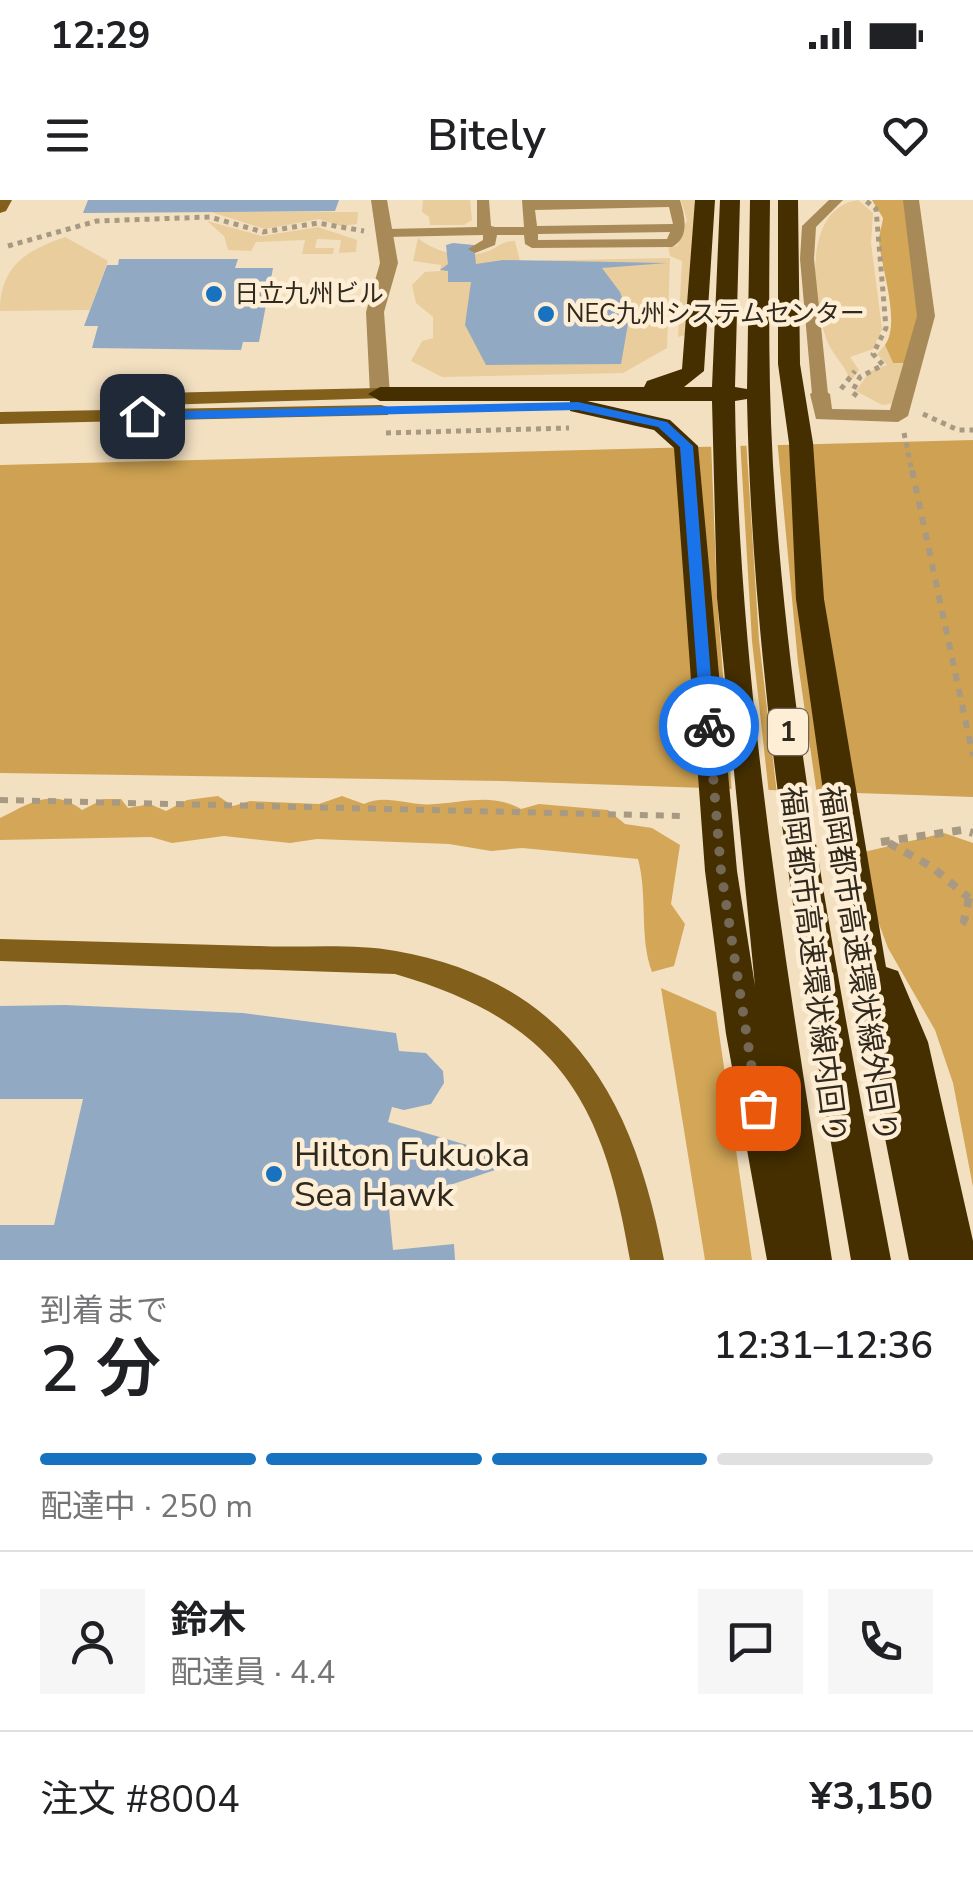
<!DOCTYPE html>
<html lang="ja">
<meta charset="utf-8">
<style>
body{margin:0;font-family:"Nunito Sans","Noto Sans JP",sans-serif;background:#f6f6f6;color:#202124;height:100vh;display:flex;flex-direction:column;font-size:38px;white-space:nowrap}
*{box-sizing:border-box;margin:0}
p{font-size:32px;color:#757577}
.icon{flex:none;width:55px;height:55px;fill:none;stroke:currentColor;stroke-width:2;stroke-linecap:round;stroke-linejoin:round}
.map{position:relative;height:1060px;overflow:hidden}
.side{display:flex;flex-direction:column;background:#fff;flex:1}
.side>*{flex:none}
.pin{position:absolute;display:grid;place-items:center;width:85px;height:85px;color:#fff;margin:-42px;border-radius:20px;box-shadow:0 5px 15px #0006}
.courier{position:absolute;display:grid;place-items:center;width:100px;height:100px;margin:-50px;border:8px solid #1a73e8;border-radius:50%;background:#fff;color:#222;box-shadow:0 2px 12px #0007}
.headline em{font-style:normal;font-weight:600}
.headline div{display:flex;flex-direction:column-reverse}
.headline{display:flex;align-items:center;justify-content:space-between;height:170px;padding:0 40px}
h1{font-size:65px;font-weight:600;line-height:75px}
.bar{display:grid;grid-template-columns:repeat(4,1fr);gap:15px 10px;align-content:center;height:120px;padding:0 40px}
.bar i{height:12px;border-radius:8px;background:#e0e0e0}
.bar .selected{background:#1772bf}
.bar p{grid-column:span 4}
.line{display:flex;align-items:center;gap:25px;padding:0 40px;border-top:2px solid #e0e0e0}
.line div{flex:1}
.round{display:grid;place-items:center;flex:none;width:105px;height:105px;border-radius:0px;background:#f6f6f6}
.status{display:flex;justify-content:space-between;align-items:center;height:70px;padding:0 50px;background:#fff;direction:ltr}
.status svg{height:28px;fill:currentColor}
header{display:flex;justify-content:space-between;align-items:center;height:130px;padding:0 40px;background:#fff;font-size:45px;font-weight:600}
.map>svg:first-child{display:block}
.green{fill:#e9cd9c}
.forest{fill:#d3a757}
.water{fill:#cea252}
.pier{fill:#f3e0c1}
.building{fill:#91a9c3}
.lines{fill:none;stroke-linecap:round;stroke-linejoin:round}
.path-far2{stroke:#a89a82;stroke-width:5;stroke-dasharray:5 5;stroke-linecap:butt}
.path-far1{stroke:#a89a82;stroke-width:6;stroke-dasharray:8 8;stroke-linecap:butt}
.path{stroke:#a89a82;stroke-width:8;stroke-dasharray:9 9;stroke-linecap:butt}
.lane{fill:#a78a57;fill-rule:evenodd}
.street{fill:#a78a57;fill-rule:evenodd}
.secondary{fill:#82601c;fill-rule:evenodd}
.highway{fill:#452f00;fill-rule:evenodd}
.route{fill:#1a73e8}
.done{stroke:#746856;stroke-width:10;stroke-dasharray:0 18}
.poi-dot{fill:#1772bf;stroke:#fdeed5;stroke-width:4}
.labels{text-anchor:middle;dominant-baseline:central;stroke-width:9;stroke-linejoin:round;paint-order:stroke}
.far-poi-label{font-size:25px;fill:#2f281c;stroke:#fdeed5;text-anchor:start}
.shield{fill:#fdeed5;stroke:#6d6354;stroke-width:2.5}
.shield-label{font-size:28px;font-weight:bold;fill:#2f281c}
.street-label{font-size:30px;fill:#2f281c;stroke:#fdeed5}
.near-poi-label{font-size:35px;fill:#2f281c;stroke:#fdeed5;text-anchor:start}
</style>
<div class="status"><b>12:29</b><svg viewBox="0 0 49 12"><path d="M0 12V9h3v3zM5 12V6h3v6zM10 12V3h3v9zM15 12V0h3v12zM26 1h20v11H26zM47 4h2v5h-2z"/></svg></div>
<header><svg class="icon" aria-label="menu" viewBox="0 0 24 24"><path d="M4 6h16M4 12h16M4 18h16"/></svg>Bitely<svg class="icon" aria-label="heart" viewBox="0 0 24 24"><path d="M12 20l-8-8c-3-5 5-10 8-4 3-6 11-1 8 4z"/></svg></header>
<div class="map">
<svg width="973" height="1060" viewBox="0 0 973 1060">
<rect width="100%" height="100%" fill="#f3e0c1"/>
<!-- green -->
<path class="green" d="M 423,0 L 470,0 L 472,20 L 464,25 L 430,25 L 429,17 L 422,12 Z
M 681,0 L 696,0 L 688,134 L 678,137 L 682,61 L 670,56 L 668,46 L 677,46 L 687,20 Z
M 858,0 L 873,13 L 871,43 L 882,129 L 873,149 L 850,157 L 859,170 L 850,182 C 848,168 834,157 828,143 C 812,103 801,8 858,0 Z
M 211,12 L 358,12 L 357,24 L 341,26 L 319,19 L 265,29 Z
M 207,21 L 262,36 L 318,27 L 357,40 L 356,52 L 339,53 L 341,40 L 317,39 L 315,48 L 334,48 L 333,54 L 302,54 L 305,40 L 256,42 L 251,51 L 228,50 L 224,36 Z
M 65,37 L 108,61 L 90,110 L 0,111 C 0,65 28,50 65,37 Z
M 418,38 C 435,52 461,59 486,52 C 498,48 501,41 515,41 L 520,61 L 670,58 L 667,148 L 623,173 L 442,177 L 411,161 L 422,141 L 433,138 L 433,117 L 416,103 L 412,85 L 425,72 L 440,71 L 441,65 L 413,61 Z
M 885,145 L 893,163 L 904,163 L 897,203 L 882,205 L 856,191 L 870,171 L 887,165 L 877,154 Z"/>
<!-- forest -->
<path class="forest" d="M 872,0 L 905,0 L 919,111 L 904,163 L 893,163 L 885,145 C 901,123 881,67 879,41 C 879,34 882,26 883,18 Z
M 218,596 L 233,606 L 250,601 L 319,604 L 342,596 L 364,604 C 386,593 411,607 435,604 C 466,602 492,593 521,609 L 539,604 L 608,610 L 625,624 L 652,628 L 680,645 L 671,704 L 685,724 L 674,766 L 652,772 C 639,737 648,696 638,659 L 522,648 L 491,651 L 449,644 L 317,639 L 290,643 L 224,636 L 172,643 L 151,637 L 0,640 L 0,618 C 27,605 52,586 82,610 L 104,599 L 121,599 L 128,608 L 150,604 L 166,611 L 187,600 Z
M 944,633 L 973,643 L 973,987 L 953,883 L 935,830 L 888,748 L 873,708 L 864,652 Z
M 661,788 L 716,812 L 752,1060 L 705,1060 Z"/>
<!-- water -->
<path class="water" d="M 973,240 L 973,597 L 500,581 L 0,573 L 0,265 Z"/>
<!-- pier -->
<path class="pier" d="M 777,238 L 798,463 L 817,595 L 777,594 L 759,440 L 746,239 Z
M 740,239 L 752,441 L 769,594 L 732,594 L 717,397 L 711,240 Z"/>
<!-- building -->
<path class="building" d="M 88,0 L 339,0 L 335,11 L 83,13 Z
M 453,43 L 474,45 L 476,64 L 503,60 L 667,63 L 602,68 L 620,92 L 629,118 L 621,164 L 486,165 L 465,125 L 471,82 L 448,82 L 448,71 L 440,70 L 448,64 L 446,45 Z
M 119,59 L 238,59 L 235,68 L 273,68 L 259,142 L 243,142 L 241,150 L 92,148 L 98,126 L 84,126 L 107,65 L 118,65 Z
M 65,805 L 243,813 L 396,833 L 399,851 L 426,853 L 443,871 L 444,883 L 431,904 L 404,910 L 392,907 L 388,922 L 522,961 L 444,987 L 388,998 L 393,1050 L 454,1044 L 455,1060 L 0,1060 L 0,1025 L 54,1025 L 83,899 L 0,899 L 0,806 Z"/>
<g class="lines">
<!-- path-far2 -->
<path class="path-far2" d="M 8,46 L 97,21 L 210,17 L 263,32 L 318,23 L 364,31
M 841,189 L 855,171
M 857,196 L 852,192 L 860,177 L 883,165 L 873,154 L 886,128 L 876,9 L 865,0
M 923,214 L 958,230 L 973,230
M 386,233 L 569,228
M 904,233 L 912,272"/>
<!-- path-far1 -->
<path class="path-far1" d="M 912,270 L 973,556
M 0,600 L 685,616"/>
<!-- path -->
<path class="path" d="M 881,642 L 962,630 L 973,633
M 889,643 L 932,667 L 969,698
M 969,698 L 964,721 L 973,726"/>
<!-- lane -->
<path class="lane" d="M 477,0 L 489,0 L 491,26 L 495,27 L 524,27 L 522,0 L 680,0 C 685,17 690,37 672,47 L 532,48 L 525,44 L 524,35 L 497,35 L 495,45 L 475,53 L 468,49 L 483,40 L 483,35 L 387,37 L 380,33 L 387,29 L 477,27 ZM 669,7 L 673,24 L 537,26 L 535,10 ZM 670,32 L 667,39 L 538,40 L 538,34 Z
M 829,0 L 843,0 L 816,27 L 814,59 L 828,194 L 820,199 L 812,194 L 800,59 L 802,26 Z"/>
<!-- street -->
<path class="street" d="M 371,0 L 387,0 L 398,63 L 384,112 L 390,194 L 380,200 L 370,194 L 366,112 L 380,63 Z
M 903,0 L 919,0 L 935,116 L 908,216 L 898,222 L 816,219 L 810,194 L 820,188 L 830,194 L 832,209 L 890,210 L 917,116 Z"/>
<!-- secondary -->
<path class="secondary" d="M 0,0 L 12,0 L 6,11 L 0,13 Z
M 380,188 L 387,190 L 387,198 L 160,205 L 150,199 L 160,193 Z
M 381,205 L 388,207 L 388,215 L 0,224 L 0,212 Z
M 0,739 C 86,741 173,744 259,746 C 303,748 353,743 396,751 C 571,782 634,899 664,1060 L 630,1060 C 603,899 557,821 395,774 L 0,761 Z"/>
<!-- highway -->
<path class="highway" d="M 695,0 L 715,0 L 704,171 L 684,187 L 712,187 L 720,0 L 740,0 L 735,187 L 747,189 L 750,0 L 770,0 C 769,89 768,177 773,265 C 789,533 841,797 891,1060 L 851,1060 C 802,775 753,489 747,199 L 735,201 C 739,490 788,775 832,1060 L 767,1060 L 726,834 L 705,671 L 674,248 L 654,230 L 570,211 L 570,201 L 380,201 L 368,194 L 380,187 L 644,187 L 647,181 L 682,169 ZM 587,201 L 712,201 L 717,398 L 755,786 L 737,671 L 698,246 L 670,220 Z
M 778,0 L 798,0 L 800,164 L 813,243 L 824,399 L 886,767 L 898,771 L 928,842 L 973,1041 L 973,1060 L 909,1060 L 839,704 L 796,399 L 789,243 L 778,164 Z"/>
</g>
<!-- route -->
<path class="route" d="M 578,202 L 667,222 L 693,246 L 715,530 L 701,526 L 680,247 L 658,227 L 578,210 L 142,220 L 135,216 L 142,212 Z"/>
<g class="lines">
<!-- done -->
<path class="done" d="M 709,526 L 721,671 L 758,908"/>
</g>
<!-- markers -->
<g class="poi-dot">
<circle cx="214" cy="94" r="10"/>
<circle cx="546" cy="114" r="10"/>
<circle cx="274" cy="974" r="10"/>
</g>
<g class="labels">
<!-- far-poi labels -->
<g class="far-poi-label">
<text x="234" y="94">日立九州ビル</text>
<text x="566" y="114">NEC九州システムセンター</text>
</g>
<!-- shield labels -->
<rect class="shield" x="768" y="509" width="40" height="46" rx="8"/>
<g class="shield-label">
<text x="788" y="532">1</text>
</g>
<!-- street labels -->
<g class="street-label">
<text transform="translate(858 764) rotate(81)">福岡都市高速環状線外回り</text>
<text transform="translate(813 765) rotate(83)">福岡都市高速環状線内回り</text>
</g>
<!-- near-poi labels -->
<g class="near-poi-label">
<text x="294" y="954">Hilton Fukuoka<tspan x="294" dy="40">Sea Hawk</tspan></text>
</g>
</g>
</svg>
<div class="pin" style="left:758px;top:908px;background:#ea580c"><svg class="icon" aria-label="bag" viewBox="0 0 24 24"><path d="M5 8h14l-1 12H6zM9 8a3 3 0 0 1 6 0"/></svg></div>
<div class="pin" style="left:142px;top:216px;background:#1f2937"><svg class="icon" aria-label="home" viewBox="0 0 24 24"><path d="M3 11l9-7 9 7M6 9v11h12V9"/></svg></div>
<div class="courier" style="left:709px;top:526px"><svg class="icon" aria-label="bike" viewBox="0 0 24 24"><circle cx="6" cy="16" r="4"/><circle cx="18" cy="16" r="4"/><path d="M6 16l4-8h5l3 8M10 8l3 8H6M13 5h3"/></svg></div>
</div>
<section class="side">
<div class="headline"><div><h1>2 分</h1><p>到着まで</p></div><em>12:31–12:36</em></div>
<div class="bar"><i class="selected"></i><i class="selected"></i><i class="selected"></i><i></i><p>配達中 · 250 m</p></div>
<div class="line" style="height:180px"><a class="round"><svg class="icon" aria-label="person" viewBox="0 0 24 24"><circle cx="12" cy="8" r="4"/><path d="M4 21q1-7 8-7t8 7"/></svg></a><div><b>鈴木</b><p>配達員 · 4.4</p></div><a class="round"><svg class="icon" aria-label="chat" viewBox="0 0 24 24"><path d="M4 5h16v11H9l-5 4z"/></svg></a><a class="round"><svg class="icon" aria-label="phone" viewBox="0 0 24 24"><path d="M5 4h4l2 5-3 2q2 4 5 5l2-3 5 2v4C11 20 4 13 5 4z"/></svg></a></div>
<div class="line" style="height:130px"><div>注文 #8004</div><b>¥3,150</b></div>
</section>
